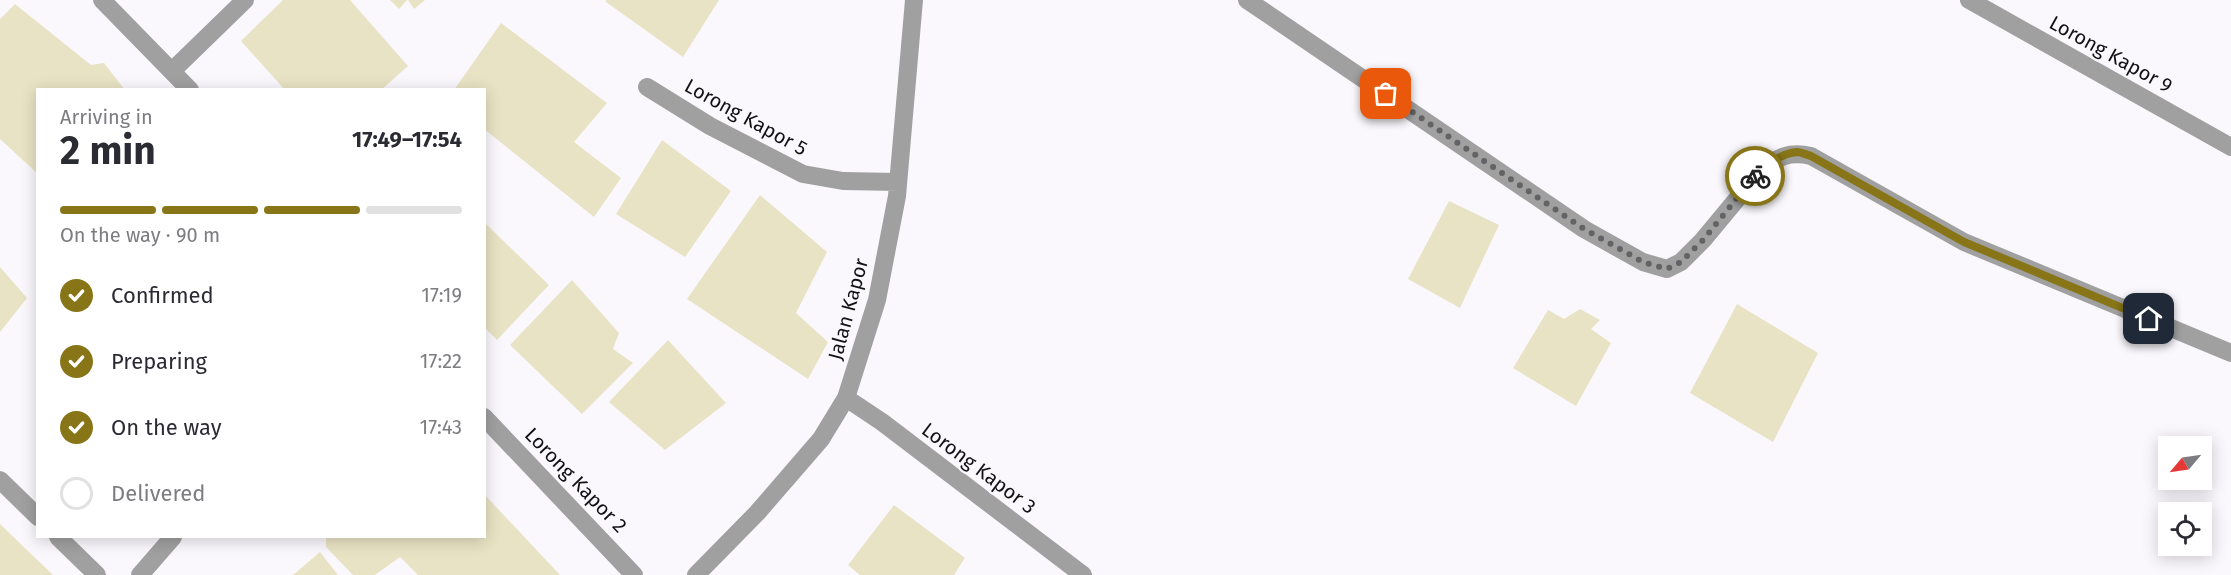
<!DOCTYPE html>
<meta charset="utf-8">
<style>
body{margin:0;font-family:"Fira Sans",sans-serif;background:#f2f2f3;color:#2b2b33;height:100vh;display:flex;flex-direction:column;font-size:22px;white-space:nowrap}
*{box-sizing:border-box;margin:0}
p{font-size:20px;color:#7c7c81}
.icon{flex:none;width:33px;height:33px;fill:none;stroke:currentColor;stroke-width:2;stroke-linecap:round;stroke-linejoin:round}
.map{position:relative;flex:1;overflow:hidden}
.sheet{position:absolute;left:36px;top:88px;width:450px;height:450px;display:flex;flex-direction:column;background:#fff;border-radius:0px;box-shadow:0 3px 15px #0003}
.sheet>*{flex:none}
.needle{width:39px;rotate:241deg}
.buttons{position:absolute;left:2158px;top:436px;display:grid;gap:12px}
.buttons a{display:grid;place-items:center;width:54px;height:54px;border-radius:0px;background:#fff;box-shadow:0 3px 15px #0003;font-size:30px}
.pin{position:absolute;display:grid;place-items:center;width:51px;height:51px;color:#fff;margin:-26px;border-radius:12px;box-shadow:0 3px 9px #0006}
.courier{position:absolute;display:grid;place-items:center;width:60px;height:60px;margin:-30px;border:4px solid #877517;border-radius:50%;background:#fff;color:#222;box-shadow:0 2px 8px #0007}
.overview em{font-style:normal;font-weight:700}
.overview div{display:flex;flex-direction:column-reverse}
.overview{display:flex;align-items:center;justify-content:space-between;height:102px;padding:0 24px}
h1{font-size:39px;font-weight:700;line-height:45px}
.bar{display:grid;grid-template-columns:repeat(4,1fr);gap:9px 6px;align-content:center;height:72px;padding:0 24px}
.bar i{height:8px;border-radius:4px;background:#e1e1e2}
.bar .active{background:#877517}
.bar p{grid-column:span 4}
ol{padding:0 24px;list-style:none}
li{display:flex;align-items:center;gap:18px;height:66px}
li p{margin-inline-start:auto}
li .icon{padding:6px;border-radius:50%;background:#877517;color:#fff;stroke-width:4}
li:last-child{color:#7c7c81}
li i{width:33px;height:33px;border:3px solid #e1e1e2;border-radius:50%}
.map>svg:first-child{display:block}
.building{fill:#e9e3c5}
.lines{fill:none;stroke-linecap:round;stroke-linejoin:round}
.minor{stroke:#a1a0a1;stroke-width:18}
.done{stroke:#636264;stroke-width:6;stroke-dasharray:0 10.8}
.route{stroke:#877517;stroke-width:8}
.labels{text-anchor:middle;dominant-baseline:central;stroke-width:4.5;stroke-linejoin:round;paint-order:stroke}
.street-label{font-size:20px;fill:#111112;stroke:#faf8fc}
</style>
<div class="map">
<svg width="2231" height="575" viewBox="0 0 2231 575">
<rect width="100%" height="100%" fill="#faf8fc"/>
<!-- building -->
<path class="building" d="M 283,0 L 350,0 L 408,66 L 381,90 L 285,90 L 241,41 Z
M 390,0 L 407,0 L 399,9 Z
M 408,0 L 425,0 L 414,9 Z
M 606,0 L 719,0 L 683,57 L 606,2 Z
M 15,4 L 91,65 L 104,63 L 125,90 L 38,90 L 38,174 L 0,139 L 0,19 Z
M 501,23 L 607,103 L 574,142 L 621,178 L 594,217 L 484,129 L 484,90 L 454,90 Z
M 662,140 L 731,191 L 685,257 L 616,214 Z
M 760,195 L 827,252 L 796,313 L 828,342 L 808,379 L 687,299 Z
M 1449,201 L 1499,225 L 1460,308 L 1408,279 Z
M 484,222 L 549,285 L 497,340 L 484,327 Z
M 0,267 L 27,298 L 0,332 Z
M 572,280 L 619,333 L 613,349 L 633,363 L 582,414 L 510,345 Z
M 1737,304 L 1818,353 L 1773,442 L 1690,393 Z
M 1580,309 L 1600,320 L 1591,329 L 1611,343 L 1576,406 L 1513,368 L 1548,310 L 1564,319 Z
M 668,340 L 726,403 L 665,450 L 609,402 Z
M 484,494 L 560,575 L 418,575 L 400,557 L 375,575 L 353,575 L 326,547 L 326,537 L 484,537 Z
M 894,505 L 965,558 L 954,575 L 860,575 L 848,565 Z
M 0,524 L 53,575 L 0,575 Z
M 320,552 L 338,575 L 293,575 Z"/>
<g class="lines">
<!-- minor -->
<path class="minor" d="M 102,0 L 190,90
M 1247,0 L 1584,229 L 1643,262 L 1667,269 L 1681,262 L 1703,240 L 1761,170 C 1778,157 1789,151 1811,156 L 1964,242 L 2231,353
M 1969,0 L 2231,147
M 173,70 L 245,0
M 647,87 L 710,126 L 803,174 L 843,181 L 898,182
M 846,398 L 882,422 L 1083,575
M 484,417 L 634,575
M 0,480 L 38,517
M 58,537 L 97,575
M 140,575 L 173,537
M 696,575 L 757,513 L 821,439 L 846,398 L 877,300 L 897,196 L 914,0"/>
</g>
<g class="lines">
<!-- done -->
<path class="done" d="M 1386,94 L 1584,229 L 1643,262 L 1667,269 L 1681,262 L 1703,240 L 1755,176"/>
<!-- route -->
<path class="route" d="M 1755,176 C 1765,165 1782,153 1797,152 C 1801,152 1807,155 1811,156 L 1964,242 L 2149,319"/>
</g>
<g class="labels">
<!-- street labels -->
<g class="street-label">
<text transform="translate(2111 54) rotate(29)">Lorong Kapor 9</text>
<text transform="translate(746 117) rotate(29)">Lorong Kapor 5</text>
<text transform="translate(848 309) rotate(-75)">Jalan Kapor</text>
<text transform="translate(979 468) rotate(37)">Lorong Kapor 3</text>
<text transform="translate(576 480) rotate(46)">Lorong Kapor 2</text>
</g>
</g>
</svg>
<div class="buttons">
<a><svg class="needle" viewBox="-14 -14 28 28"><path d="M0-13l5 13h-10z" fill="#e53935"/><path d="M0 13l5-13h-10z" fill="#7c7c81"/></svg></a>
<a><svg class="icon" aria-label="locate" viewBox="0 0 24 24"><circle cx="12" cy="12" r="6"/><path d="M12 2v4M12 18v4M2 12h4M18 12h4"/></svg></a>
</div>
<div class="pin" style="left:1386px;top:94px;background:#ea580c"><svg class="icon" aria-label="bag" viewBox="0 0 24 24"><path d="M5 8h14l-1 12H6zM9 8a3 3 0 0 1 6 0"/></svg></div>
<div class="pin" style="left:2149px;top:319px;background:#1f2937"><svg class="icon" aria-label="home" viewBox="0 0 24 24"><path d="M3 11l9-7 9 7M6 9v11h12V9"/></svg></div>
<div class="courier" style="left:1755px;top:176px"><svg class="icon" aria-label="bike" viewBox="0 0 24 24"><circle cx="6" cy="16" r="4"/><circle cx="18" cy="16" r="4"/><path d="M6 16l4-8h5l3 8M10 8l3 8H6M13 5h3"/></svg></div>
<section class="sheet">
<div class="overview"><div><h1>2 min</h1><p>Arriving in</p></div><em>17:49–17:54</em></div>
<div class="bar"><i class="active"></i><i class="active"></i><i class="active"></i><i></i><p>On the way · 90 m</p></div>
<ol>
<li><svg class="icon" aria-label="check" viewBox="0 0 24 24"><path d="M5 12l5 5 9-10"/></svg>Confirmed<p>17:19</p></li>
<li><svg class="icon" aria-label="check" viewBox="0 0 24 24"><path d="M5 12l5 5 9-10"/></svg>Preparing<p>17:22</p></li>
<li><svg class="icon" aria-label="check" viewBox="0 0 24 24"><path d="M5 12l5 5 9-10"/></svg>On the way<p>17:43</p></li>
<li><i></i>Delivered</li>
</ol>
</section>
</div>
